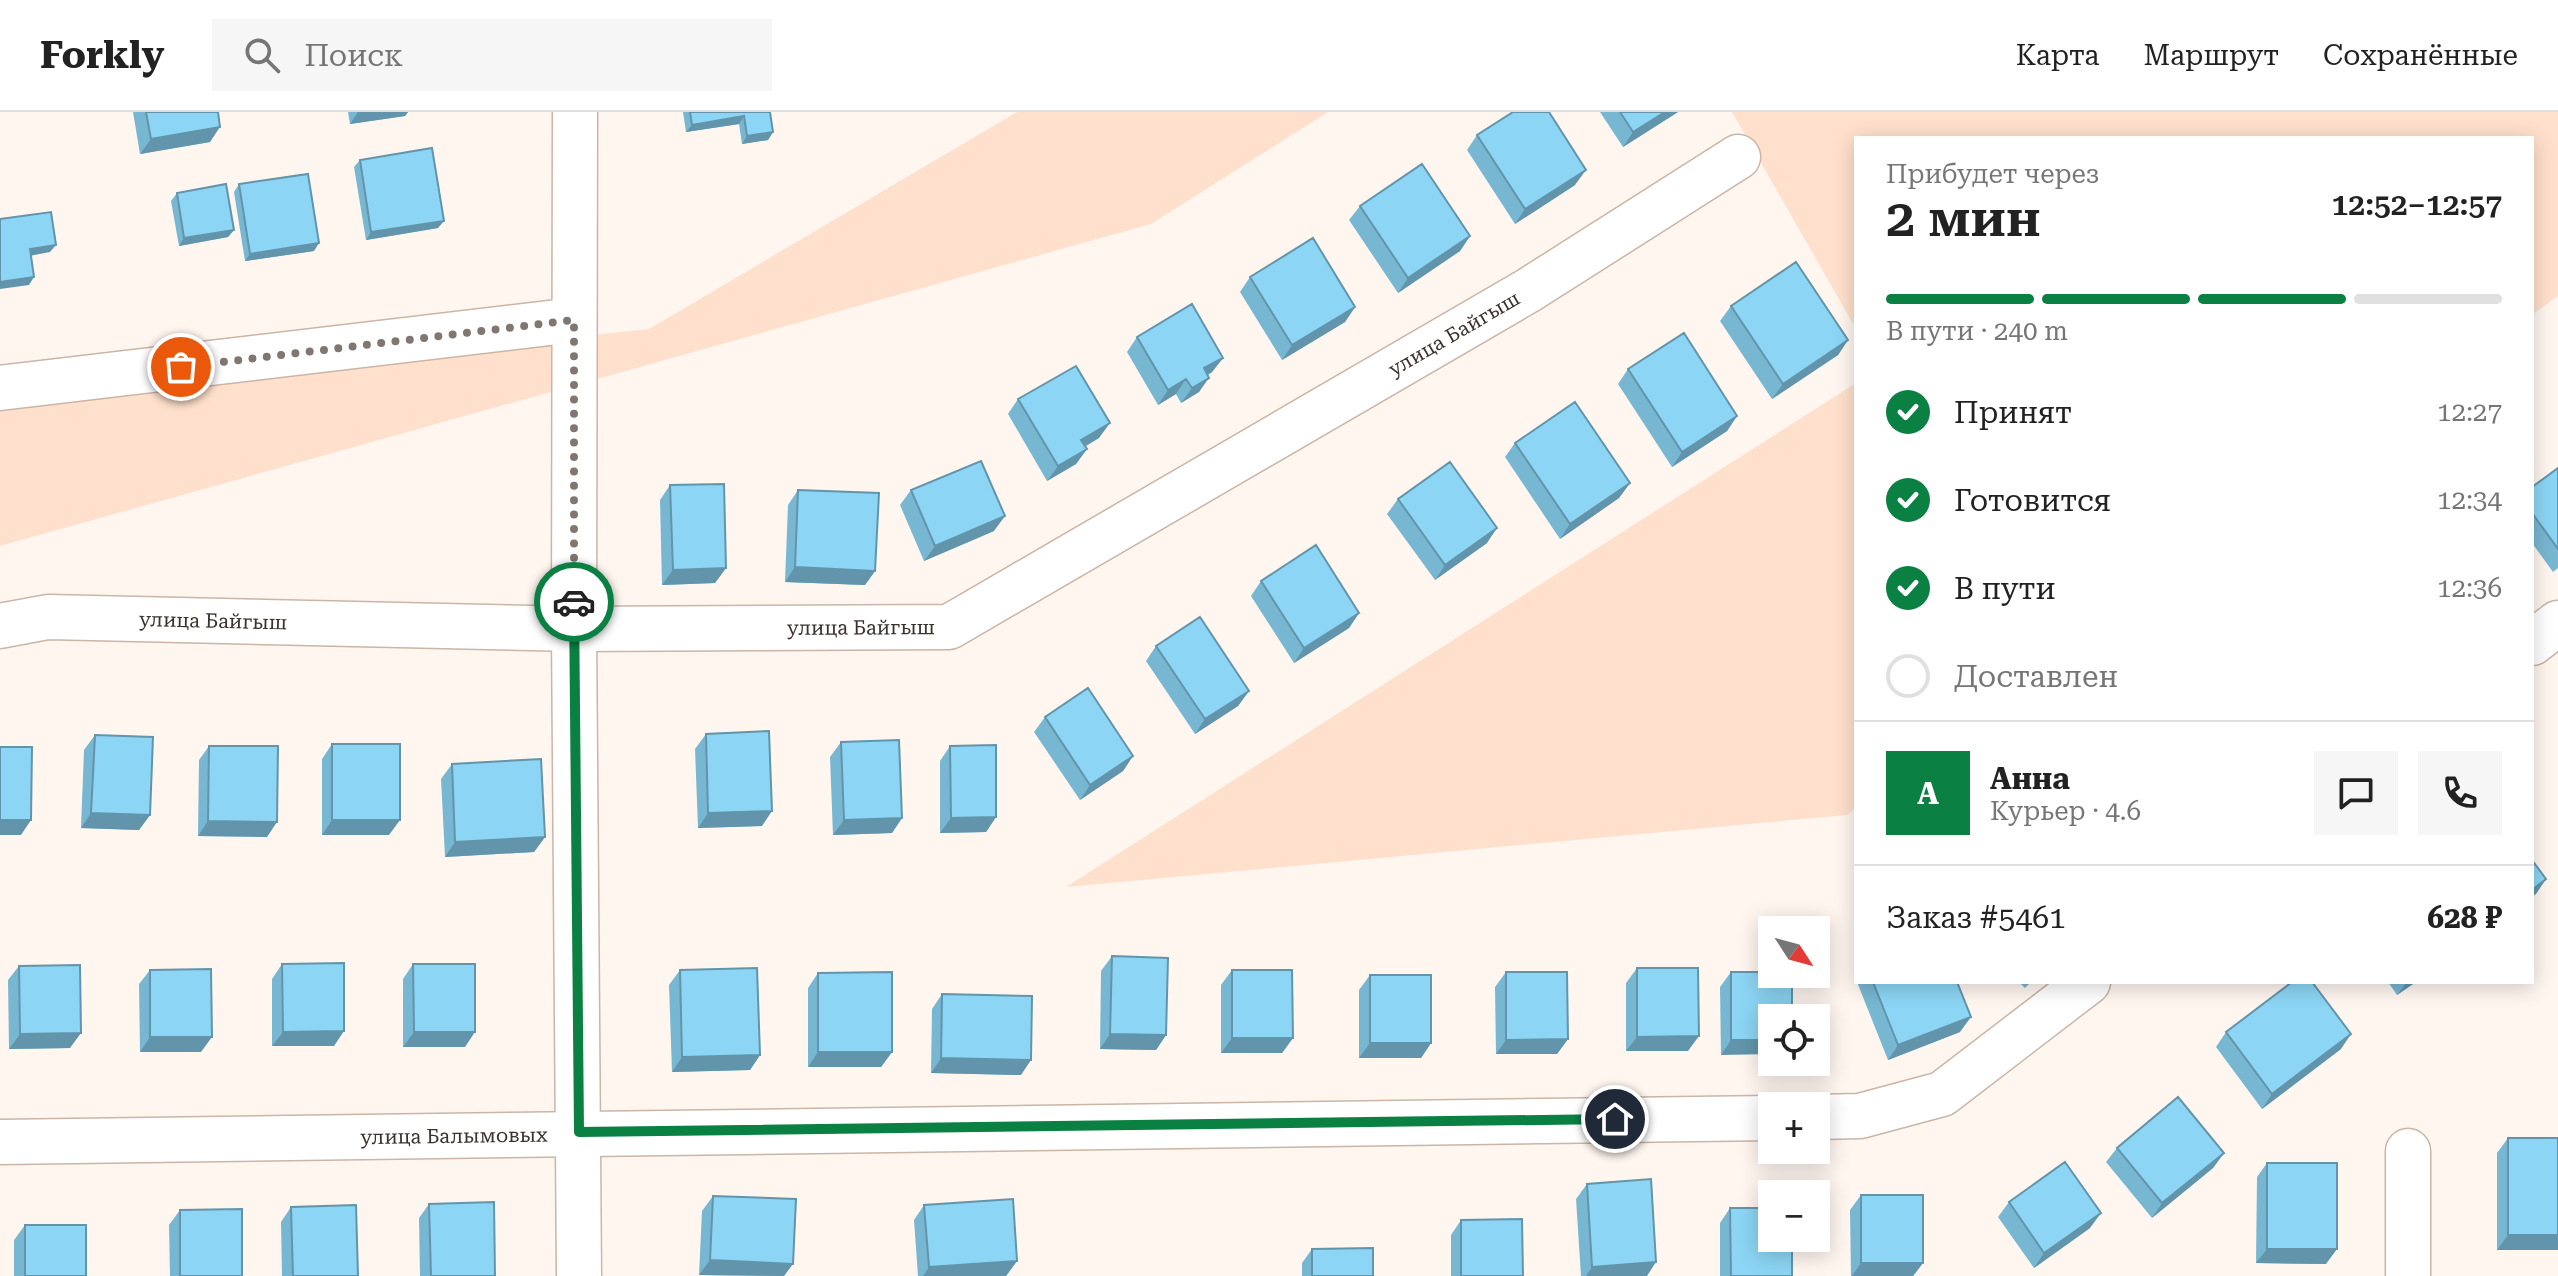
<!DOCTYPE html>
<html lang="ru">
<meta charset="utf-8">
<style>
body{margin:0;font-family:"Roboto Serif",serif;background:#f6f6f6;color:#222;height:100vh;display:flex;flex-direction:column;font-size:30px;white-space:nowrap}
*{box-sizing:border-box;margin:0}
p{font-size:26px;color:#767676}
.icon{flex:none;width:44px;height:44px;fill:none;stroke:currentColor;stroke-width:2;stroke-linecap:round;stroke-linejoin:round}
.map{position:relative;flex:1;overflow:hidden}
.side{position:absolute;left:1854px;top:24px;width:680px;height:848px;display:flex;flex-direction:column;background:#fff;border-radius:0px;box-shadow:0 4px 20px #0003}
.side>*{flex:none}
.needle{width:52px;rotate:126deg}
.controls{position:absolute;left:1758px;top:804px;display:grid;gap:16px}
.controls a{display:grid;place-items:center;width:72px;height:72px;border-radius:0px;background:#fff;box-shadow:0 4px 20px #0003;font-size:40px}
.pin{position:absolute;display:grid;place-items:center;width:68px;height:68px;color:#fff;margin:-34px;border:4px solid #fff;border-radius:50%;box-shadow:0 2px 8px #0007}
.courier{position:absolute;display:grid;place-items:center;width:80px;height:80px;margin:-40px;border:6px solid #0b8043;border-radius:50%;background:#fff;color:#222;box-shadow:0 2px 10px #0007}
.summary em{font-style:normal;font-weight:600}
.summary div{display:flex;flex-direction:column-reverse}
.summary{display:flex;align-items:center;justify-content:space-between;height:136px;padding:0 32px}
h1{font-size:52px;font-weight:600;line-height:60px}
.bar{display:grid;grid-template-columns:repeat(4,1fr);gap:12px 8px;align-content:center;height:96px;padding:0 32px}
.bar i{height:10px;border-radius:6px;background:#e0e0e0}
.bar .selected{background:#0b8043}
.bar p{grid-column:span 4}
.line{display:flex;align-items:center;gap:20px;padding:0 32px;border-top:2px solid #e0e0e0}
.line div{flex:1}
.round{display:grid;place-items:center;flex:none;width:84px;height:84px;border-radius:0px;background:#f6f6f6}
ol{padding:0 32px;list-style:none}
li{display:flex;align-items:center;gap:24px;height:88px}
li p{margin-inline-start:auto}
li .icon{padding:8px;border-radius:50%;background:#0b8043;color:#fff;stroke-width:4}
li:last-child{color:#767676}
li i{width:44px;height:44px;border:4px solid #e0e0e0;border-radius:50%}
header{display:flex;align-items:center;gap:48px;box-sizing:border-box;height:112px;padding:0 40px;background:#fff;border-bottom:2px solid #e0e0e0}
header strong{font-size:38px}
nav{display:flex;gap:44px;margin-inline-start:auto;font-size:28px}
.search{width:560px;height:72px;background:#f6f6f6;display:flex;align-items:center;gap:20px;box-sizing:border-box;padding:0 28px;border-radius:0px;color:#767676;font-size:30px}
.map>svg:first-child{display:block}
.grass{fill:#ffe0cc}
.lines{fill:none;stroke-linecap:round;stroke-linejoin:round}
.minor-casing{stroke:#cab5a7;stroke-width:47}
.minor{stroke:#fff;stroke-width:44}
.wall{fill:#78b7d2}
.shaded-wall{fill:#6295ab}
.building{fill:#8cd5f4;stroke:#6295ab;stroke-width:2}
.done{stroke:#807771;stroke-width:8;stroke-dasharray:0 14.4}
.route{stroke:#0b8043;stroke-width:10}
.labels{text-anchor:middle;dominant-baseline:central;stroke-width:8;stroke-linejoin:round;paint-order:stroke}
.street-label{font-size:20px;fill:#3b322d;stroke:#fff}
</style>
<header>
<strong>Forkly</strong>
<div class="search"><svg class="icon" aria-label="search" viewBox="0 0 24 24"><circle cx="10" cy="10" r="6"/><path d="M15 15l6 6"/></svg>Поиск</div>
<nav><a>Карта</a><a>Маршрут</a><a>Сохранённые</a></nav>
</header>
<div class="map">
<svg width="2558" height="1164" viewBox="0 0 2558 1164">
<rect width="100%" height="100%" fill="#fff6f0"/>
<!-- grass -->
<path class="grass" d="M 1017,0 L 1328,0 L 1151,112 L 0,434 L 0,291 L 365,247 L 649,217 Z
M 1732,0 L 2558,0 L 2558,184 L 2532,203 L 2532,26 L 1856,26 L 1856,217 Z
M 1856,271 L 1856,696 L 1847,703 L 1066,775 Z"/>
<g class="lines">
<defs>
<g id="minor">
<path d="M 575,0 L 574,517 L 579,1164"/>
<path d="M 0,276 L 574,208"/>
<path id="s1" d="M 0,514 L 48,505 L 574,517 L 949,515 L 1529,178 L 1738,45"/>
<path d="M 2532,531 L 2558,511"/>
<path d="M 1816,1005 L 1860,1004 L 1942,982 L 2088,870"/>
<path id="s2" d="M 0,1030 L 1772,1006"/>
<path d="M 2408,1039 L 2408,1164"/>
</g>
</defs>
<!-- minor casing -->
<use href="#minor" class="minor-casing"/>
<!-- minor -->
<use href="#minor" class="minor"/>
</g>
<!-- wall -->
<path class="wall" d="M 133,0 L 218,0 L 210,30 L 140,42 Z
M 348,0 L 408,0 L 405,4 L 350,12 Z
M 683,0 L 770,0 L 773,20 L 768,28 L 742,32 L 739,12 L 686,20 Z
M 1600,0 L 1678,0 L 1623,35 Z
M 1477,23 L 1575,73 L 1515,112 L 1467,38 Z
M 360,48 L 438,116 L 366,128 L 354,55 Z
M 239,72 L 314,139 L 245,149 L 234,80 Z
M 177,81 L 234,118 L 228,125 L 179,134 L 171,89 Z
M 1360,94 L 1470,124 L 1460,139 L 1398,181 L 1349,108 Z
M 1250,165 L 1355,195 L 1345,210 L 1282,248 L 1240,180 Z
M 1731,194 L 1848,228 L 1838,243 L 1772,287 L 1720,209 Z
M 1137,225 L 1223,246 L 1212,260 L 1208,263 L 1199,280 L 1181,291 L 1176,282 L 1158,293 L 1127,240 Z
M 1628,257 L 1737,304 L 1727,319 L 1672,355 L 1618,272 Z
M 1018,287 L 1099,326 L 1085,334 L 1087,337 L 1076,352 L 1047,369 L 1008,302 Z
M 1515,331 L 1630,371 L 1619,386 L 1560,427 L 1505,345 Z
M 2558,356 L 2558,456 L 2553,460 L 2532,431 L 2532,375 Z
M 670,373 L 726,456 L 715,471 L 662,473 L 660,388 Z
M 798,378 L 875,459 L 865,473 L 785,470 L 788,393 Z
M 911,378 L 994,419 L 924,449 L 900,393 Z
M 1398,387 L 1487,431 L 1435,468 L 1387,402 Z
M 1261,469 L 1359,501 L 1349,516 L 1294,551 L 1251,484 Z
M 1156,534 L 1249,579 L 1238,594 L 1195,622 L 1146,549 Z
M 1045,605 L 1133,644 L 1123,659 L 1080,688 L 1034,620 Z
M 706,622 L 762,714 L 698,716 L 695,637 Z
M 95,623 L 150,703 L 139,718 L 81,716 L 84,638 Z
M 841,630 L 902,706 L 892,721 L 833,723 L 830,645 Z
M 332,632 L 389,723 L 322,723 L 322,647 Z
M 209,634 L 267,725 L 198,724 L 199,648 Z
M 950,634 L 996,705 L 986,720 L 940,721 L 940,649 Z
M 452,652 L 545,725 L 534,740 L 445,745 L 441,667 Z
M 1112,844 L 1166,923 L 1156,938 L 1100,937 L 1101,859 Z
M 282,852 L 334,934 L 272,934 L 272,867 Z
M 413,852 L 465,935 L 403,935 L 403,867 Z
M 19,854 L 70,936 L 9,937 L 8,868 Z
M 1637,856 L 1688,939 L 1626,939 L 1626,871 Z
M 150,858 L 201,940 L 140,940 L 139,872 Z
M 680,858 L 760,943 L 750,958 L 672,960 L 669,873 Z
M 1232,858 L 1293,926 L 1282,941 L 1221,941 L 1221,873 Z
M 1506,860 L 1568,927 L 1557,942 L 1496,942 L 1495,875 Z
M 1731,860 L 1792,906 L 1721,943 L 1720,875 Z
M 818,861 L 892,940 L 881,955 L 808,955 L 808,876 Z
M 1370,863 L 1431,931 L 1421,946 L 1359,946 L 1359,878 Z
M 1857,870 L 1957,870 L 1960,920 L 1888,948 Z
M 2019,870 L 2031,870 L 2025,876 Z
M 2388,870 L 2416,870 L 2397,883 Z
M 942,882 L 1021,963 L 931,961 L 932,897 Z
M 2226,920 L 2341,937 L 2262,997 L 2216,935 Z
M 2508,1026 L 2558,1138 L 2497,1138 L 2497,1041 Z
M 2117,1036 L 2224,1041 L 2213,1056 L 2152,1106 L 2106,1050 Z
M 2267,1051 L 2326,1152 L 2256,1151 L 2257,1065 Z
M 1587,1072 L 1647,1164 L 1581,1164 L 1576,1087 Z
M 1861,1083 L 1923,1151 L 1913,1164 L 1851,1164 L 1850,1098 Z
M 713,1084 L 784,1164 L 699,1163 L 702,1099 Z
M 2009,1090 L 2090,1116 L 2034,1156 L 1998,1105 Z
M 429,1092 L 495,1164 L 420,1164 L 419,1106 Z
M 924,1093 L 1017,1149 L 1006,1164 L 918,1164 L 914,1108 Z
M 291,1095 L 358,1164 L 282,1164 L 281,1110 Z
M 1730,1096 L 1792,1164 L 1720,1164 L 1720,1111 Z
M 180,1098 L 242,1164 L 170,1164 L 169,1113 Z
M 1461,1108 L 1523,1164 L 1451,1164 L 1451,1123 Z
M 25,1113 L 86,1164 L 14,1164 L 14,1128 Z
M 1312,1137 L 1373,1164 L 1302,1164 L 1302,1151 Z"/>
<!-- shaded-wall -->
<path class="shaded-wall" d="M 358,0 L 408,0 L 405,4 L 350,12 Z
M 1665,0 L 1678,0 L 1623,35 L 1633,20 Z
M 744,4 L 739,12 L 686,20 L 692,13 Z
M 220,15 L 210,30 L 140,42 L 151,27 Z
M 773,20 L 768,28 L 742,32 L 747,24 Z
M 1586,58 L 1575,73 L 1515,112 L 1525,97 Z
M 444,109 L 438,116 L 366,128 L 371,120 Z
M 234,118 L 228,125 L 179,134 L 184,126 Z
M 1470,124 L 1460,139 L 1398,181 L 1408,166 Z
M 319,131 L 314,139 L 245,149 L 250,142 Z
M 56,133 L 50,140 L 24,145 L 30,137 Z
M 34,165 L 29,173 L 0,177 L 0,170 Z
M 1355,195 L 1345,210 L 1282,248 L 1292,233 Z
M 1848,228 L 1838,243 L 1772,287 L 1783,272 Z
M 1223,246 L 1212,260 L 1193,271 L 1204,256 Z
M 1209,266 L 1199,280 L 1181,291 L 1192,276 Z
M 1186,267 L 1176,282 L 1158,293 L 1168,278 Z
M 1737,304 L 1727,319 L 1672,355 L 1682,340 Z
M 1110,311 L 1099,326 L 1071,343 L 1081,328 Z
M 1087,337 L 1076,352 L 1047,369 L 1058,354 Z
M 1630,371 L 1619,386 L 1560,427 L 1570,412 Z
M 1005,404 L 994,419 L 924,449 L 935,434 Z
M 1497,416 L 1487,431 L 1435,468 L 1445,453 Z
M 795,455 L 875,459 L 865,473 L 785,470 Z
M 726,456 L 715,471 L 662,473 L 673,458 Z
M 1359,501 L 1349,516 L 1294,551 L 1304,536 Z
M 1249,579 L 1238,594 L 1195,622 L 1205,607 Z
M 1133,644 L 1123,659 L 1080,688 L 1090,673 Z
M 772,699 L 762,714 L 698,716 L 708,701 Z
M 91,701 L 150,703 L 139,718 L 81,716 Z
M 996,705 L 986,720 L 940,721 L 951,706 Z
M 902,706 L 892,721 L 833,723 L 844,708 Z
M 0,708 L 31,708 L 21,723 L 0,723 Z
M 332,708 L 400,708 L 389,723 L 322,723 Z
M 208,709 L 277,710 L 267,725 L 198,724 Z
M 545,725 L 534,740 L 445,745 L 455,730 Z
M 2546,767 L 2536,782 L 2532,785 L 2532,778 Z
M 2407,870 L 2416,870 L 2397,883 Z
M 1971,905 L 1960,920 L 1888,948 L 1898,933 Z
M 344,919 L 334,934 L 272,934 L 283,920 Z
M 414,920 L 475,920 L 465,935 L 403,935 Z
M 81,921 L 70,936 L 9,937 L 20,922 Z
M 1110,922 L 1166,923 L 1156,938 L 1100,937 Z
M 2351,922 L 2341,937 L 2262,997 L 2272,982 Z
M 1699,924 L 1688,939 L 1626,939 L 1637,925 Z
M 150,925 L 212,925 L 201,940 L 140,940 Z
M 1232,926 L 1293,926 L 1282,941 L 1221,941 Z
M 1568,927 L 1557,942 L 1496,942 L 1506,928 Z
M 1731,928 L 1772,928 L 1772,942 L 1721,943 Z
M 1370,931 L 1431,931 L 1421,946 L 1359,946 Z
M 818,940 L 892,940 L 881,955 L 808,955 Z
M 760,943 L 750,958 L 672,960 L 682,945 Z
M 941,946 L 1031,948 L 1021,963 L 931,961 Z
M 2224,1041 L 2213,1056 L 2152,1106 L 2162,1091 Z
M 2101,1101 L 2090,1116 L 2034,1156 L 2044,1141 Z
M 2508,1123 L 2558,1123 L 2558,1138 L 2497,1138 Z
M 2267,1137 L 2337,1137 L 2326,1152 L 2256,1151 Z
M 710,1148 L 793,1152 L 784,1164 L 699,1163 Z
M 1017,1149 L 1006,1164 L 923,1164 L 929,1155 Z
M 1656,1150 L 1647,1164 L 1586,1164 L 1592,1155 Z
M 1861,1151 L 1923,1151 L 1913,1164 L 1852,1164 Z"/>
<!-- building -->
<path class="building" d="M 146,0 L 218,0 L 220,15 L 151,27 Z
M 690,0 L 770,0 L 773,20 L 747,24 L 744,4 L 692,13 Z
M 1513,0 L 1549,0 L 1586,58 L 1525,97 L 1477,23 Z
M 1620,0 L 1665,0 L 1633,20 Z
M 432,36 L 444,109 L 371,120 L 360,48 Z
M 1422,52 L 1470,124 L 1408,166 L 1360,94 Z
M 308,62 L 319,131 L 250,142 L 239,72 Z
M 226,72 L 234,118 L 184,126 L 177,81 Z
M 51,100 L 56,133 L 30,137 L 34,165 L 0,170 L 0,107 Z
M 1313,126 L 1355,195 L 1292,233 L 1250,165 Z
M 1796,150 L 1848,228 L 1783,272 L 1731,194 Z
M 1192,192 L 1223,246 L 1204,256 L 1209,266 L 1192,276 L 1186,267 L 1168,278 L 1137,225 Z
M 1684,221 L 1737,304 L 1682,340 L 1628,257 Z
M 1076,254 L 1110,311 L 1081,328 L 1087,337 L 1058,354 L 1018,287 Z
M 1575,290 L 1630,371 L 1570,412 L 1515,331 Z
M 981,349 L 1005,404 L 935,434 L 911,378 Z
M 1450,350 L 1497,416 L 1445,453 L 1398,387 Z
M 2558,356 L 2558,437 L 2532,401 L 2532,375 Z
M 724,372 L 726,456 L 673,458 L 670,373 Z
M 798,378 L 879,381 L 875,459 L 795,455 Z
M 1316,433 L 1359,501 L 1304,536 L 1261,469 Z
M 1200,505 L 1249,579 L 1205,607 L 1156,534 Z
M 1088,576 L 1133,644 L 1090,673 L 1045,605 Z
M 769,619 L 772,699 L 708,701 L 706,622 Z
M 95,623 L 153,625 L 150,703 L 91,701 Z
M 899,628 L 902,706 L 844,708 L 841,630 Z
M 332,632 L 400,632 L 400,708 L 332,708 Z
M 996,633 L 996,705 L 951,706 L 950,634 Z
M 209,634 L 278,634 L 277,710 L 208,709 Z
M 0,635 L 32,635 L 31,708 L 0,708 Z
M 541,647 L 545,725 L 455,730 L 452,652 Z
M 2532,748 L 2546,767 L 2532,778 Z
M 1112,844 L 1168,846 L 1166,923 L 1110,922 Z
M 344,851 L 344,919 L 283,920 L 282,852 Z
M 413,852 L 475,852 L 475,920 L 414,920 Z
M 80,853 L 81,921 L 20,922 L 19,854 Z
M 757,856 L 760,943 L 682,945 L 680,858 Z
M 1637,856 L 1698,856 L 1699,924 L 1637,925 Z
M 211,857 L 212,925 L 150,925 L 150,858 Z
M 1232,858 L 1292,858 L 1293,926 L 1232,926 Z
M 892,860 L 892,940 L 818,940 L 818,861 Z
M 1506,860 L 1567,860 L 1568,927 L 1506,928 Z
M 1731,860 L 1772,860 L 1772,862 L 1792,862 L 1792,906 L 1772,906 L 1772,928 L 1731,928 Z
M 1370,863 L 1431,863 L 1431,931 L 1370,931 Z
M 1873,870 L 1957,870 L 1971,905 L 1898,933 Z
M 2292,870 L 2312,870 L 2351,922 L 2272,982 L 2226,920 Z
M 942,882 L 1032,884 L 1031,948 L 941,946 Z
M 2178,985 L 2224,1041 L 2162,1091 L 2117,1036 Z
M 2508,1026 L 2558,1026 L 2558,1123 L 2508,1123 Z
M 2065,1050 L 2101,1101 L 2044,1141 L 2009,1090 Z
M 2267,1051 L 2337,1051 L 2337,1137 L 2267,1137 Z
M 1651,1067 L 1656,1150 L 1592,1155 L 1587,1072 Z
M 1861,1083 L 1923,1083 L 1923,1151 L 1861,1151 Z
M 713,1084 L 796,1087 L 793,1152 L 710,1148 Z
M 1013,1087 L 1017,1149 L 929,1155 L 924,1093 Z
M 494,1090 L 495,1164 L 431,1164 L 429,1092 Z
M 356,1093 L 358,1164 L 293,1164 L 291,1095 Z
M 1730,1096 L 1772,1096 L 1772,1126 L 1792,1126 L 1792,1164 L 1731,1164 Z
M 242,1097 L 242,1164 L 180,1164 L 180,1098 Z
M 1522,1107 L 1523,1164 L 1461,1164 L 1461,1108 Z
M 25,1113 L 86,1113 L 86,1164 L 25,1164 Z
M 1373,1136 L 1373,1164 L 1312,1164 L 1312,1137 Z"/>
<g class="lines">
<!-- done -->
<path class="done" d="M 181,255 L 574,208 L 574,490"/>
<!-- route -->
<path class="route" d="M 574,490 L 579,1020 L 1615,1007"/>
</g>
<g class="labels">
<!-- street labels -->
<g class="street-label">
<text stroke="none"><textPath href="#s1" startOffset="1534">улица Байгыш</textPath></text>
<text stroke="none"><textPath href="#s1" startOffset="214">улица Байгыш</textPath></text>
<text stroke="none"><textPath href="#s1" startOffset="862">улица Байгыш</textPath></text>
<text stroke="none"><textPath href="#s2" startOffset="454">улица Балымовых</textPath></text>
</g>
</g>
</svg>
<div class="controls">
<a><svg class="needle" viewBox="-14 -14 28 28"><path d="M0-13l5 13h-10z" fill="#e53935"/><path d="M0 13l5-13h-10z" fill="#767676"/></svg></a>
<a><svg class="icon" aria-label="locate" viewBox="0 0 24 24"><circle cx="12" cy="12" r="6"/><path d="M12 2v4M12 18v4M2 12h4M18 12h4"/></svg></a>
<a>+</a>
<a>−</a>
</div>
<div class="pin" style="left:181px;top:255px;background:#ea580c"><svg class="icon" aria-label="bag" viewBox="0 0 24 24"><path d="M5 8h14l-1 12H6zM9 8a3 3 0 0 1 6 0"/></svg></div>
<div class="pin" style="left:1615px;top:1007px;background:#1f2937"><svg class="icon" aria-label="home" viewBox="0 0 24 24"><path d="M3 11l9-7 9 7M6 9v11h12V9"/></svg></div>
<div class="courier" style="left:574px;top:490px"><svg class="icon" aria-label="car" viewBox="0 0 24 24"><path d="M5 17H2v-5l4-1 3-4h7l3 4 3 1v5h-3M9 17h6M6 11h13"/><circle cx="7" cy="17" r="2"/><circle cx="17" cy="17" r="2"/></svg></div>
<section class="side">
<div class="summary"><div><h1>2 мин</h1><p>Прибудет через</p></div><em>12:52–12:57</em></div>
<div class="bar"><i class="selected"></i><i class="selected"></i><i class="selected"></i><i></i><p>В пути · 240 m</p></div>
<ol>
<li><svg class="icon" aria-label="check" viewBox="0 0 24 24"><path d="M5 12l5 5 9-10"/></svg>Принят<p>12:27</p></li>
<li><svg class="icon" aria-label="check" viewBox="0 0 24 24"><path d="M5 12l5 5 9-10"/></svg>Готовится<p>12:34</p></li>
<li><svg class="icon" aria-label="check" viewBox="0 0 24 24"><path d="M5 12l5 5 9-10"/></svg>В пути<p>12:36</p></li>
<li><i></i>Доставлен</li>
</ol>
<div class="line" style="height:144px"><b class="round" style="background:#0b8043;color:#fff">А</b><div><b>Анна</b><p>Курьер · 4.6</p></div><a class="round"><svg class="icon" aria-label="chat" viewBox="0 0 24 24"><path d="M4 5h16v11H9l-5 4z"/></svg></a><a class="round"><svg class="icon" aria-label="phone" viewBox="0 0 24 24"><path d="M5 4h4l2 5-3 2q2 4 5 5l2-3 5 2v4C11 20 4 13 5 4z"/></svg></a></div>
<div class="line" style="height:104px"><div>Заказ #5461</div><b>628 ₽</b></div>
</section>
</div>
